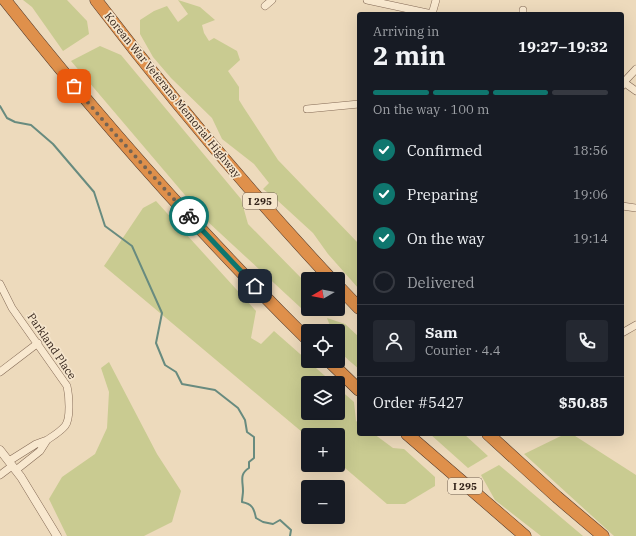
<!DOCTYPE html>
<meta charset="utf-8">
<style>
body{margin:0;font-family:"IBM Plex Serif",serif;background:#242831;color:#f1f3f6;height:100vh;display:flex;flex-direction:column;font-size:15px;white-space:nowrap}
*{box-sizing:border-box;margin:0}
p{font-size:13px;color:#9ea1a6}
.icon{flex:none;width:22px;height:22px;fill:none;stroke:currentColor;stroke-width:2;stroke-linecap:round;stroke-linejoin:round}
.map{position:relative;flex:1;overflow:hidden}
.sheet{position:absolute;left:357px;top:12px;width:267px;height:424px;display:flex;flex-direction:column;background:#171b24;border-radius:4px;box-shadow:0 4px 16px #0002}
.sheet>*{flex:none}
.needle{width:26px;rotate:260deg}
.tools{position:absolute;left:301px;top:272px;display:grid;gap:8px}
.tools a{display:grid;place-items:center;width:44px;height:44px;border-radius:4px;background:#171b24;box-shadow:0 4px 16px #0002;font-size:20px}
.pin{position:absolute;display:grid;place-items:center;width:34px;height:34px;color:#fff;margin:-17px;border-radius:8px;box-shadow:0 2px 6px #0006}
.courier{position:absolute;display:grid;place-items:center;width:40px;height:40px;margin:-20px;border:3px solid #0f766e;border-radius:50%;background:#fff;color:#222;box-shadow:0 1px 5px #0007}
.head em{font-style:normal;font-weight:700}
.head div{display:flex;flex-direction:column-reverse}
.head{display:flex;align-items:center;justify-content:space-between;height:68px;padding:0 16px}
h1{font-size:26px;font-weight:700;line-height:30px}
.bar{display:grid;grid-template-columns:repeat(4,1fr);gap:6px 4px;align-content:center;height:48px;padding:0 16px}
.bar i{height:5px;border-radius:3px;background:#363941}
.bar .current{background:#0f766e}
.bar p{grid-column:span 4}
.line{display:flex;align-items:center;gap:10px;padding:0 16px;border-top:1px solid #363941}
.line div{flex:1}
.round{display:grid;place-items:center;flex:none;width:42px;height:42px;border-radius:4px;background:#242831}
ol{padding:0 16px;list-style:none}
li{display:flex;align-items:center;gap:12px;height:44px}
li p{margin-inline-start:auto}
li .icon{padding:4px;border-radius:50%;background:#0f766e;color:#fff;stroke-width:4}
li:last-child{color:#9ea1a6}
li i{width:22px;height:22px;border:2px solid #363941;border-radius:50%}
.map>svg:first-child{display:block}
.green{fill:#c9cb91}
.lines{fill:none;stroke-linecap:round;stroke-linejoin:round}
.stream{stroke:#688b7f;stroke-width:2}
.minor-casing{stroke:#846a56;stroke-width:8}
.tertiary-casing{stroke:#846a56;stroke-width:9}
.motorway-casing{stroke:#52392b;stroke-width:13}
.minor{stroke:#f8e8cf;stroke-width:7}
.tertiary{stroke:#f8e8cf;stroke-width:8}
.motorway{stroke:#df904b;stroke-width:12}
.done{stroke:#756453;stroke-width:4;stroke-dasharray:0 7.2}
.route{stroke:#0f766e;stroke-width:5}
.labels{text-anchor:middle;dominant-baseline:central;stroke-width:3.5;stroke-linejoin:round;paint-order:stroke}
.shield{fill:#f5e5cc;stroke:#6e5e50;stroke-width:1}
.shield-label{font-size:10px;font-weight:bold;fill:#34241b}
.street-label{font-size:11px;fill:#34241b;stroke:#f5e5cc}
</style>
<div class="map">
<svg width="636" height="536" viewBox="0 0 636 536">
<rect width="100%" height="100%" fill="#eddabc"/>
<!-- green -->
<path class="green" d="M 23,0 L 67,0 L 87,21 L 89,34 L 63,51 L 32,7 Z
M 178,0 L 200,7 L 215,20 L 202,25 L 204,33 L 209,41 L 214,38 L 237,51 L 240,60 L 228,71 L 239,87 L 239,100 L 244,108 L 278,160 L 359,244 L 359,289 L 328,254 L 313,233 L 277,200 L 263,189 L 269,183 L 254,164 L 222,139 L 212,118 L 171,78 L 153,57 L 140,34 L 140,20 L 154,11 L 167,6 L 178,22 L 188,14 Z
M 100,46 L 121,55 L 241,199 L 248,224 L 308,285 L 308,298 L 301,308 L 207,221 L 71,61 Z
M 156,201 L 256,311 L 251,338 L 261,344 L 274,331 L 333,383 L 308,383 L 308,413 L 338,413 L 338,388 L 354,402 L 356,421 L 359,423 L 359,434 L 374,434 L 393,448 L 404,449 L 435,477 L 435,486 L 405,504 L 387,504 L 338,462 L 338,435 L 308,435 L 308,437 L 104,266 L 143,208 Z
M 327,318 L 345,324 L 359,337 L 359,369 C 343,355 338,354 338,331 L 332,331 Z
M 109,362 L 157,454 L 181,491 L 172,522 L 144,536 L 67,536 L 49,499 L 62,477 L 95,454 L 107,428 L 109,392 L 101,368 Z
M 430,434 L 464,434 L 488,456 L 468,468 Z
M 565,434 L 572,434 L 636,475 L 636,536 L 614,536 L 524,454 Z
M 499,465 L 583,536 L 541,536 L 495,500 L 481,475 Z"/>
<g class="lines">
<!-- stream -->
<path class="stream" d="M 0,106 L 7,118 L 15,122 L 31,125 L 53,144 L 94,192 L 105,226 L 132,246 L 162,313 L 156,343 L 165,365 L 176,372 L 182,384 L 215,390 L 238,408 L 245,420 L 247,432 L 254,437 L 254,458 L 249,462 L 249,468 C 239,474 243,481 243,491 C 243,495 242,498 242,502 C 252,504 254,508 256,518 L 263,522 L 273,524 L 280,520 L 291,530 L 290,536"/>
<defs>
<path id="minor" d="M 367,0 L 432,14
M 265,6 L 272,0
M 432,14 L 436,0
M 523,14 L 523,10
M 622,81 L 636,91
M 622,86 L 624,82 L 636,69
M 307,109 L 359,104
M 622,206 L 636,208
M 0,284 L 12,308 L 67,386 C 69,395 71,419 65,426 C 60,432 53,436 47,440
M 622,333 L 636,325
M 0,372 L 38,343
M 9,461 L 36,444 L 47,440 L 40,451 L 16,470
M 0,475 L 12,466"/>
<path id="tertiary" d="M 0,450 L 21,477 L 57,536"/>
<path id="motorway" d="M 5,0 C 99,119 200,233 308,340
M 96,0 C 170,97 248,190 331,279
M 338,286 L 359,308
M 329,361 L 359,390
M 407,434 L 525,536
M 488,434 L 557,497 L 603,536"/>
</defs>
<!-- minor casing -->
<use href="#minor" class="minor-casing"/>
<!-- tertiary casing -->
<use href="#tertiary" class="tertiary-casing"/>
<!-- motorway casing -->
<use href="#motorway" class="motorway-casing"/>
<!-- minor -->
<use href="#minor" class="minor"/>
<!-- tertiary -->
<use href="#tertiary" class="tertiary"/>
<!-- motorway -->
<use href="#motorway" class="motorway"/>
</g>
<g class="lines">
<!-- done -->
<path class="done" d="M 74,86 L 108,126 L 189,216"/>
<!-- route -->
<path class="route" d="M 189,216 L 255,286"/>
</g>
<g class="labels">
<!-- shield labels -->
<g class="shield">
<rect x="243" y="193" width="34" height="16" rx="3"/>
<rect x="448" y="478" width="34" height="16" rx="3"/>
</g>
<g class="shield-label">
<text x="260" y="201">I 295</text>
<text x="465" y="486">I 295</text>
</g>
<!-- street labels -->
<g class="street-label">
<text transform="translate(173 95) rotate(51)">Korean War Veterans Memorial Highway</text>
<text transform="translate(52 346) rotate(56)">Parkland Place</text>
</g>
</g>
</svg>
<div class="tools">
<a><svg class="needle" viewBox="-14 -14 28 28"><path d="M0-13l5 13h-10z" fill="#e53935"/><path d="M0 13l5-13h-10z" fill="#9ea1a6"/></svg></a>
<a><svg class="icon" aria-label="locate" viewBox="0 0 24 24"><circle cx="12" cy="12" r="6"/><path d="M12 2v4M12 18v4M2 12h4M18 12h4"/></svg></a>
<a><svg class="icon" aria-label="layers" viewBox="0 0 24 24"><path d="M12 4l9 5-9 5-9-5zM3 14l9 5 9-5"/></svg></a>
<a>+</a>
<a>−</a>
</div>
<div class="pin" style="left:74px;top:86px;background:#ea580c"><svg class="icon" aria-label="bag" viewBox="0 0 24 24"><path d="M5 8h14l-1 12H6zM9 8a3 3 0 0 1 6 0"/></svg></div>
<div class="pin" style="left:255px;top:286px;background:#1f2937"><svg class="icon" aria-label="home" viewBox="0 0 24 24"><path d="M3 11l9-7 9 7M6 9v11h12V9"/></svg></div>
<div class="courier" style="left:189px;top:216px"><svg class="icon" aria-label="bike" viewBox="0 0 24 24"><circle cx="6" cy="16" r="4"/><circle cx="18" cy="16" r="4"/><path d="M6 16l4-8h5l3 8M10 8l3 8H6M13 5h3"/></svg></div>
<section class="sheet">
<div class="head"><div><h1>2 min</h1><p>Arriving in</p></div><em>19:27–19:32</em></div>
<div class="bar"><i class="current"></i><i class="current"></i><i class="current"></i><i></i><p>On the way · 100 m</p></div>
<ol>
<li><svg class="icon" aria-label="check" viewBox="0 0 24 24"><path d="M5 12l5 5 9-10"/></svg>Confirmed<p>18:56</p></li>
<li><svg class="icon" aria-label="check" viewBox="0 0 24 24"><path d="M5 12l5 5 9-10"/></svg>Preparing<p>19:06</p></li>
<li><svg class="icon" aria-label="check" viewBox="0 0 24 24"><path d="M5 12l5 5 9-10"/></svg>On the way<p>19:14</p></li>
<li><i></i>Delivered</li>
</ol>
<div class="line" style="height:72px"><a class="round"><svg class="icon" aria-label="person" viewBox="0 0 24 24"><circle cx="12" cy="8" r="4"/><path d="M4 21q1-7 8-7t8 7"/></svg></a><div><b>Sam</b><p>Courier · 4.4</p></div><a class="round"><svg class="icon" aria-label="phone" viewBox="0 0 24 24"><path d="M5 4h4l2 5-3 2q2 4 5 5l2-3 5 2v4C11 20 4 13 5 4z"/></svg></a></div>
<div class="line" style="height:52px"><div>Order #5427</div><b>$50.85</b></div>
</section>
</div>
